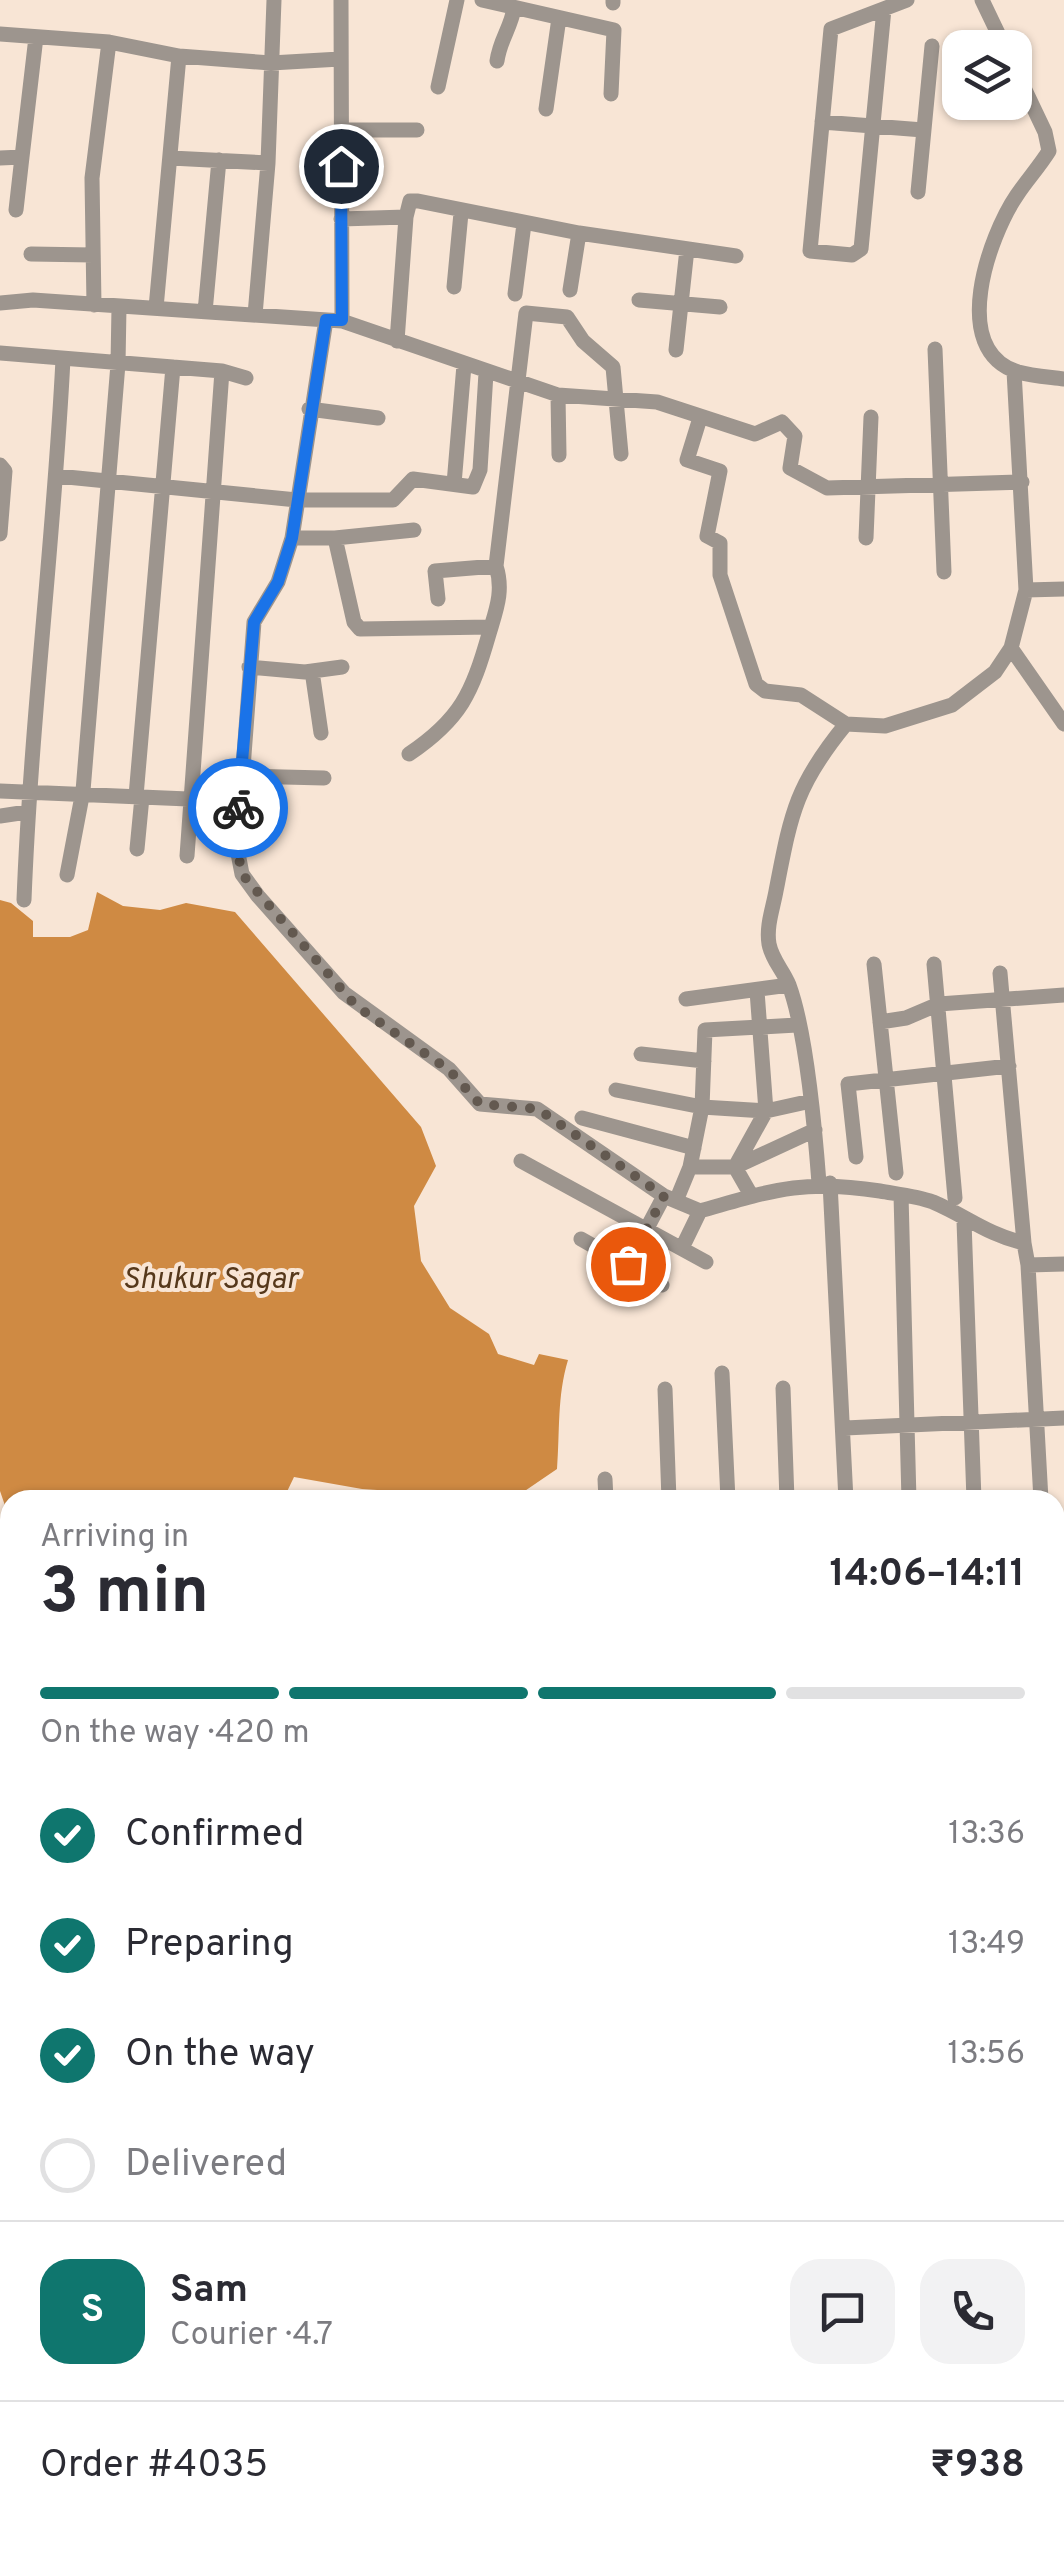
<!DOCTYPE html>
<meta charset="utf-8">
<style>
body{margin:0;font-family:Overpass,sans-serif;background:#f2f2f3;color:#2b2b33;height:100vh;display:flex;flex-direction:column;font-size:38px;white-space:nowrap}
*{box-sizing:border-box;margin:0}
p{font-size:32px;color:#7c7c81}
.icon{flex:none;width:55px;height:55px;fill:none;stroke:currentColor;stroke-width:2;stroke-linecap:round;stroke-linejoin:round}
.map{position:relative;flex:1;overflow:hidden}
.drawer{position:absolute;left:0px;top:1490px;width:1065px;height:1062px;display:flex;flex-direction:column;background:#fff;border-radius:30px 30px 0 0;box-shadow:0 2px 8px #0004}
.drawer>*{flex:none}
.controls{position:absolute;left:942px;top:30px;display:grid;gap:20px}
.controls a{display:grid;place-items:center;width:90px;height:90px;border-radius:20px;background:#fff;box-shadow:0 2px 8px #0004;font-size:50px}
.pin{position:absolute;display:grid;place-items:center;width:85px;height:85px;color:#fff;margin:-42px;border:5px solid #fff;border-radius:50%;box-shadow:0 2px 10px #0007}
.courier{position:absolute;display:grid;place-items:center;width:100px;height:100px;margin:-50px;border:8px solid #1a73e8;border-radius:50%;background:#fff;color:#222;box-shadow:0 2px 12px #0007}
.summary em{font-style:normal;font-weight:700}
.summary div{display:flex;flex-direction:column-reverse}
.summary{display:flex;align-items:center;justify-content:space-between;height:170px;padding:0 40px}
h1{font-size:65px;font-weight:700;line-height:75px}
.bar{display:grid;grid-template-columns:repeat(4,1fr);gap:15px 10px;align-content:center;height:120px;padding:0 40px}
.bar i{height:12px;border-radius:8px;background:#e1e1e2}
.bar .on{background:#0f766e}
.bar p{grid-column:span 4}
.line{display:flex;align-items:center;gap:25px;padding:0 40px;border-top:2px solid #e1e1e2}
.line div{flex:1}
.round{display:grid;place-items:center;flex:none;width:105px;height:105px;border-radius:30px;background:#f2f2f3}
ol{padding:0 40px;list-style:none}
li{display:flex;align-items:center;gap:30px;height:110px}
li p{margin-inline-start:auto}
li .icon{padding:10px;border-radius:50%;background:#0f766e;color:#fff;stroke-width:4}
li:last-child{color:#7c7c81}
li i{width:55px;height:55px;border:5px solid #e1e1e2;border-radius:50%}
.map>svg:first-child{display:block}
.water{fill:#cf8a43}
.lines{fill:none;stroke-linecap:round;stroke-linejoin:round}
.minor{stroke:#9d958e;stroke-width:15}
.done{stroke:#635950;stroke-width:10;stroke-dasharray:0 18}
.route{stroke:#1a73e8;stroke-width:12}
.labels{text-anchor:middle;dominant-baseline:central;stroke-width:8;stroke-linejoin:round;paint-order:stroke}
.water-label{font-size:30px;font-style:italic;fill:#56381b;stroke:#f8e5d5}
</style>
<div class="map">
<svg width="1064" height="2552" viewBox="0 0 1064 2552">
<rect width="100%" height="100%" fill="#f8e5d5"/>
<!-- water -->
<path class="water" d="M 97,892 L 123,906 L 160,910 L 186,903 L 235,912 L 421,1127 L 436,1166 L 414,1206 L 421,1261 L 450,1308 L 489,1334 L 498,1354 L 534,1365 L 539,1354 L 568,1360 C 557,1396 560,1431 557,1469 L 513,1499 L 362,1489 L 294,1477 L 283,1500 L 10,1500 L 10,1520 L 0,1491 L 0,900 L 11,903 L 33,921 L 33,937 L 70,937 L 88,930 Z"/>
<g class="lines">
<!-- minor -->
<path class="minor" d="M 341,0 L 342,321
M 482,0 L 614,30 L 611,94
M 613,0 L 613,3
M 982,0 L 1005,48
M 884,9 L 861,249 L 852,255 L 810,251 L 831,29 L 907,0
M 0,34 L 109,42 L 179,56 L 271,63 L 340,59
M 497,61 C 500,39 511,28 514,8
M 1015,69 L 1045,132 L 1049,151 C 1039,167 1027,180 1017,195 C 989,236 948,350 1018,372 C 1032,376 1049,377 1064,379
M 438,87 L 457,0
M 546,109 L 559,18
M 822,122 L 923,130
M 341,130 L 417,130
M 22,157 L 36,37
M 0,158 L 22,157 L 16,210
M 171,158 L 268,163
M 918,192 L 932,46
M 406,217 L 410,201 L 418,201 L 579,233 L 570,290
M 341,219 L 406,217 L 397,341
M 579,233 L 736,256
M 31,254 L 93,255
M 454,287 L 461,213
M 515,294 L 524,224
M 639,300 L 720,307
M 0,303 L 33,300 L 342,321 L 558,395 L 657,402 L 755,434 L 782,422 L 795,436 L 790,468 L 827,488 L 1022,482
M 94,305 L 92,178 L 109,42
M 156,308 L 179,56
M 205,312 L 219,160
M 255,315 L 268,163 L 274,0
M 326,320 L 292,538 L 278,582 L 254,622 L 237,848 L 242,874 L 258,896 L 344,993 L 449,1069 L 480,1104 L 537,1109 L 664,1196 L 700,1211 C 773,1190 803,1179 880,1191 C 897,1194 917,1196 933,1202 C 966,1216 988,1235 1024,1243 L 1028,1265 L 1064,1264
M 935,349 L 944,572
M 676,350 L 687,249
M 0,353 L 222,371 L 246,378
M 558,395 L 559,455
M 309,409 L 378,418
M 700,418 L 687,460 L 720,471 L 707,536 L 720,543 L 720,575 L 756,684 L 765,691 L 801,695 L 846,724 L 885,726 L 952,705 L 995,672 L 1011,648 L 1026,590 L 1014,371
M 0,465 L 5,471 L 0,534
M 57,476 L 297,500 L 393,500 L 413,479 L 473,487 L 480,470 L 486,373
M 454,484 L 464,365
M 292,538 L 335,538 L 354,622 L 360,629 L 491,627
M 335,538 L 414,530
M 866,538 L 871,417
M 1026,590 L 1064,589
M 438,599 L 435,571 L 496,566
M 1011,648 L 1064,724
M 249,667 L 305,672 L 342,667
M 312,671 L 321,733
M 409,754 C 461,719 472,693 489,634 C 496,610 504,591 496,566 L 526,313 L 567,317 L 583,341 L 613,367 L 621,454
M 241,776 L 324,778
M 0,791 L 188,799 L 238,797
M 136,796 L 173,367
M 0,816 L 27,812
M 137,849 L 142,797
M 187,856 L 222,371
M 67,875 L 83,791 L 118,364 L 119,307
M 24,900 C 31,719 54,540 63,359
M 874,964 L 896,1173
M 934,964 L 955,1198
M 1000,973 L 1024,1243
M 686,999 L 789,985
M 880,1022 L 906,1018 L 939,1004 L 1064,995
M 641,1054 L 704,1061
M 616,1090 L 702,1107 L 705,1030 L 797,1025
M 582,1118 L 694,1148
M 856,1157 L 848,1084 L 1009,1066
M 521,1161 L 706,1262
M 690,1167 L 735,1167 L 815,1130
M 819,1183 C 815,1130 807,1034 789,985 C 783,970 772,960 769,944 C 766,926 773,908 776,891 C 791,814 795,786 846,724
M 830,1183 L 846,1500
M 751,1195 L 735,1167 L 766,1111 L 757,991
M 901,1195 L 909,1500
M 676,1201 L 690,1167 L 702,1107 L 766,1111 L 811,1101
M 964,1221 L 974,1500
M 581,1239 L 662,1285
M 682,1248 L 700,1211
M 628,1264 L 664,1196
M 1028,1265 L 1041,1500
M 722,1373 L 728,1500
M 783,1388 L 787,1500
M 665,1389 L 669,1500
M 845,1428 L 1064,1418
M 605,1479 L 606,1500
M 1055,1593 L 1064,1593
M 1055,1818 L 1064,1818
M 0,1834 L 10,1837"/>
</g>
<g class="lines">
<!-- done -->
<path class="done" d="M 238,808 L 237,848 L 242,874 L 356,1006 L 449,1070 L 480,1104 L 538,1109 L 664,1196 L 628,1264"/>
<!-- route -->
<path class="route" d="M 238,808 L 254,622 L 278,582 L 292,538 L 326,320 L 342,320 L 341,166"/>
</g>
<g class="labels">
<!-- water labels -->
<g class="water-label">
<text x="210" y="1280">Shukur Sagar</text>
</g>
</g>
</svg>
<div class="controls">
<a><svg class="icon" aria-label="layers" viewBox="0 0 24 24"><path d="M12 4l9 5-9 5-9-5zM3 14l9 5 9-5"/></svg></a>
</div>
<div class="pin" style="left:628px;top:1264px;background:#ea580c"><svg class="icon" aria-label="bag" viewBox="0 0 24 24"><path d="M5 8h14l-1 12H6zM9 8a3 3 0 0 1 6 0"/></svg></div>
<div class="pin" style="left:341px;top:166px;background:#1f2937"><svg class="icon" aria-label="home" viewBox="0 0 24 24"><path d="M3 11l9-7 9 7M6 9v11h12V9"/></svg></div>
<div class="courier" style="left:238px;top:808px"><svg class="icon" aria-label="bike" viewBox="0 0 24 24"><circle cx="6" cy="16" r="4"/><circle cx="18" cy="16" r="4"/><path d="M6 16l4-8h5l3 8M10 8l3 8H6M13 5h3"/></svg></div>
<section class="drawer">
<div class="summary"><div><h1>3 min</h1><p>Arriving in</p></div><em>14:06–14:11</em></div>
<div class="bar"><i class="on"></i><i class="on"></i><i class="on"></i><i></i><p>On the way · 420 m</p></div>
<ol>
<li><svg class="icon" aria-label="check" viewBox="0 0 24 24"><path d="M5 12l5 5 9-10"/></svg>Confirmed<p>13:36</p></li>
<li><svg class="icon" aria-label="check" viewBox="0 0 24 24"><path d="M5 12l5 5 9-10"/></svg>Preparing<p>13:49</p></li>
<li><svg class="icon" aria-label="check" viewBox="0 0 24 24"><path d="M5 12l5 5 9-10"/></svg>On the way<p>13:56</p></li>
<li><i></i>Delivered</li>
</ol>
<div class="line" style="height:180px"><b class="round" style="background:#0f766e;color:#fff">S</b><div><b>Sam</b><p>Courier · 4.7</p></div><a class="round"><svg class="icon" aria-label="chat" viewBox="0 0 24 24"><path d="M4 5h16v11H9l-5 4z"/></svg></a><a class="round"><svg class="icon" aria-label="phone" viewBox="0 0 24 24"><path d="M5 4h4l2 5-3 2q2 4 5 5l2-3 5 2v4C11 20 4 13 5 4z"/></svg></a></div>
<div class="line" style="height:130px"><div>Order #4035</div><b>₹938</b></div>
</section>
</div>
